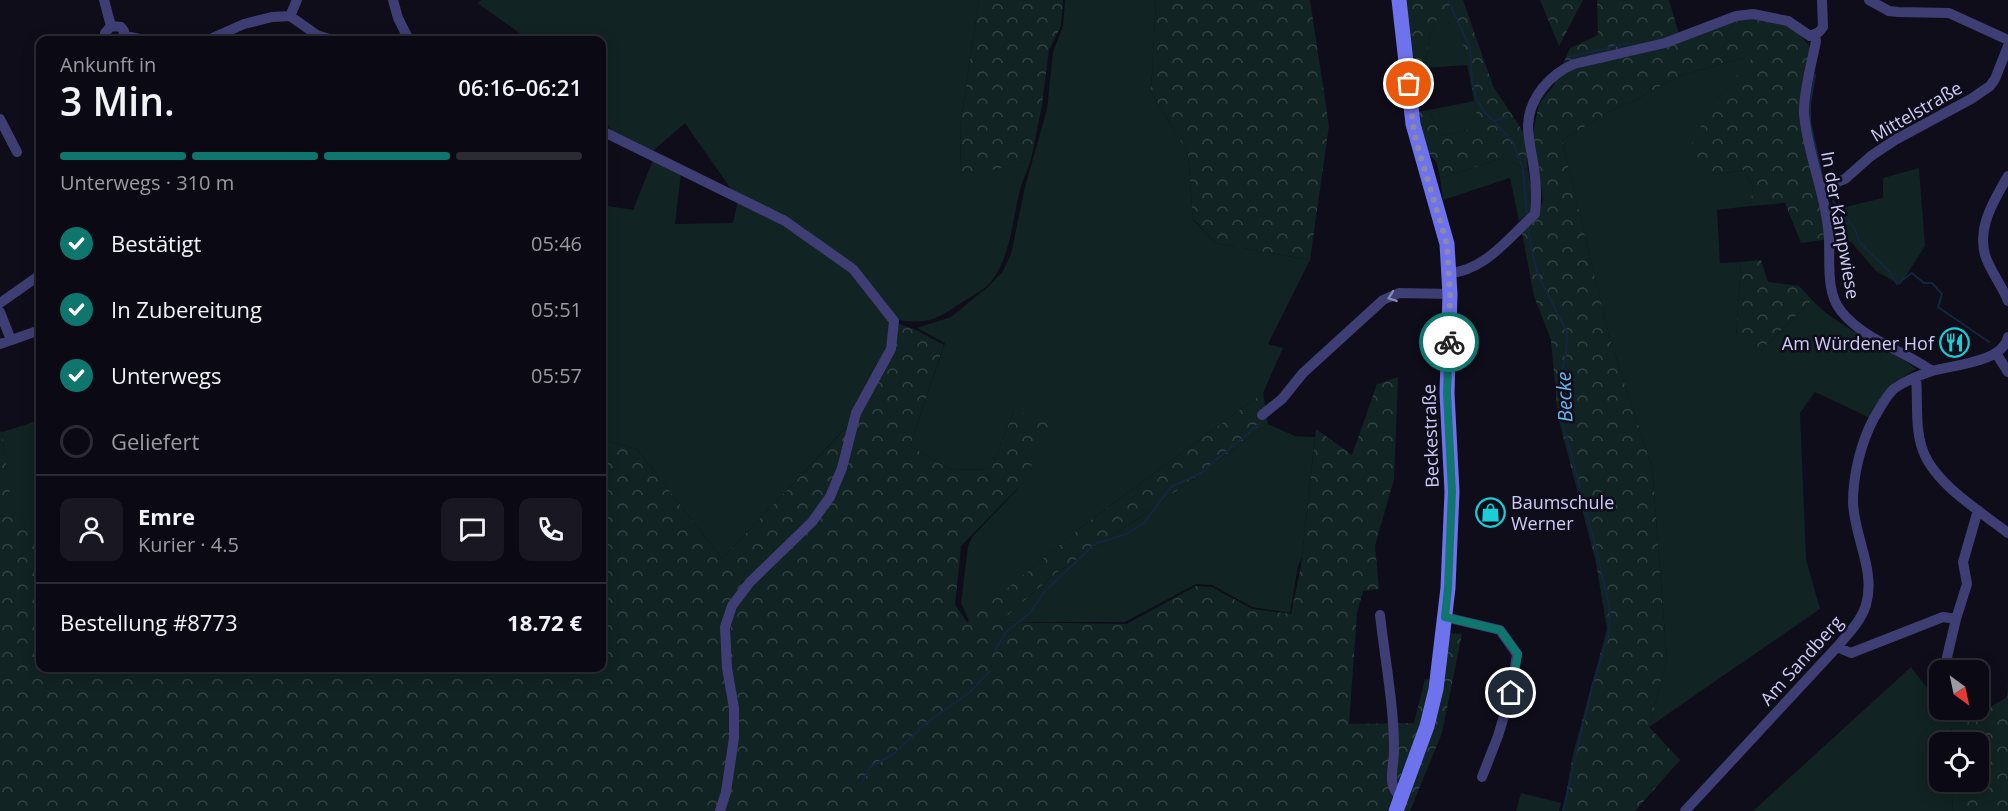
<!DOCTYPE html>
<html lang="de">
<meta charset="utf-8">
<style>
body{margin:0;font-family:"Open Sans",sans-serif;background:#191822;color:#f1f3f6;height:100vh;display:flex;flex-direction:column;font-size:22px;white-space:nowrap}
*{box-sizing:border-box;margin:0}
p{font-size:20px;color:#9a9aa0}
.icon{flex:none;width:33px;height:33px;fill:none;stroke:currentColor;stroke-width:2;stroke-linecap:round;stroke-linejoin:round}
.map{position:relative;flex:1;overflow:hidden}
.panel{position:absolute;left:36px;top:36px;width:570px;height:636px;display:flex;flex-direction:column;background:#0b0a14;border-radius:12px;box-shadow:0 3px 15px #0003,0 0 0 2px #2b2b34}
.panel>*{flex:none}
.needle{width:39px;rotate:147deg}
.buttons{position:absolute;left:1929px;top:660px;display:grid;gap:12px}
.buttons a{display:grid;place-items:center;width:60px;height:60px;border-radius:12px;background:#0b0a14;box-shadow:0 3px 15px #0003,0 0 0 2px #2b2b34;font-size:30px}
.pin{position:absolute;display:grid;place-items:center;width:51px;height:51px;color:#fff;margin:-26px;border:3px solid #fff;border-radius:50%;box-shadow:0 2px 6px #0007}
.courier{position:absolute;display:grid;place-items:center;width:60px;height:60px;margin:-30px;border:4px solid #0f766e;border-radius:50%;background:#fff;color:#222;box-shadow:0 2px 8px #0007}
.headline em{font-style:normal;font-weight:600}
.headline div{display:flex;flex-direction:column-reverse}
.headline{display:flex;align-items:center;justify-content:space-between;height:102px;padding:0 24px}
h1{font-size:39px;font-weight:600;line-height:45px}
.bar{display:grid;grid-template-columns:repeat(4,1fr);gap:9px 6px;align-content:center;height:72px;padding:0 24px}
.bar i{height:8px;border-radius:4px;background:#2b2b34}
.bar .active{background:#0f766e}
.bar p{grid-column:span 4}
.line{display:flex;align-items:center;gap:15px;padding:0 24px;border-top:2px solid #2b2b34}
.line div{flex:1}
.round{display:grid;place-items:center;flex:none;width:63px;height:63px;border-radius:12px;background:#191822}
ol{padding:0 24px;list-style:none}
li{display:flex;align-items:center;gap:18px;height:66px}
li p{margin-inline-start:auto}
li .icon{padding:6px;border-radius:50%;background:#0f766e;color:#fff;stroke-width:4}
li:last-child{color:#9a9aa0}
li i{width:33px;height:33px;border:3px solid #2b2b34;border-radius:50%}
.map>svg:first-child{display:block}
.grass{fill:#112322}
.forest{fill:url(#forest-crowns)}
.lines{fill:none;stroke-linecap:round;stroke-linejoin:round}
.stream{stroke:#13263e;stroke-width:2}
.minor{stroke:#3e3e74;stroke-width:10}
.secondary{stroke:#6f72ed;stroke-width:15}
.oneway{stroke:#8686b6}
.done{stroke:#8c8aab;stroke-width:6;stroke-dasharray:0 10.8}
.route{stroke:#0f766e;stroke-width:8}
.labels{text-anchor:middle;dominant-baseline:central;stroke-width:5;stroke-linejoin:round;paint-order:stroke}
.street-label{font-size:18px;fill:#cfcdf9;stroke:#0f0d1a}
.poi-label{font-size:18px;fill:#cfcdf9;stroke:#0f0d1a;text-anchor:end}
.water-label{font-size:20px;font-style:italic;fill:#67b5ec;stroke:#0f0d1a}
</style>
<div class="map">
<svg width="2008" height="811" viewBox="0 0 2008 811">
<defs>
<pattern id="forest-crowns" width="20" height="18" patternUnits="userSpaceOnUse" patternTransform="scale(1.5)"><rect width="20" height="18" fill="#112322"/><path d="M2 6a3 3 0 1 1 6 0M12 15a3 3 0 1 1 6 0" fill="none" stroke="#334243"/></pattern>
</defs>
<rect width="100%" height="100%" fill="#0f0d1a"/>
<!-- grass -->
<path class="grass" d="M 482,0 L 979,0 L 961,120 L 960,177 L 1031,160 C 1028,169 1024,177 1021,186 C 1012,218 1012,256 990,283 C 982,291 969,298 959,304 C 935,321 924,325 894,319 L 855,267 L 735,195 L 685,123 L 653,151 L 611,130 L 602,117 L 602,40 L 529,40 L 477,3 Z
M 1065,0 L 1156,0 L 1151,92 L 1188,153 L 1193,220 L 1216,243 L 1310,260 L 1268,344 L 1283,348 L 1263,393 L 1080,528 L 969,621 L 961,603 L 968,546 L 972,537 L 1025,481 L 1014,411 L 991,469 L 952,470 L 910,446 L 945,343 L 917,328 L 951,317 L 990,285 L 1003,271 L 1011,254 L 1025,187 L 1047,109 L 1053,52 L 1063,26 Z
M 1440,12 L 1462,38 L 1468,65 L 1425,68 L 1430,35 Z
M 1753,58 L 1716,100 L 1711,175 L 1744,170 L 1753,187 L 1750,206 L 1717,210 L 1720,263 L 1741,262 L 1736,338 L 1760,351 L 1812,300 C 1842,331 1883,343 1916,369 L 1893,383 L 1870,418 L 1815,392 L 1800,413 L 1806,559 L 1820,609 L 1649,727 L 1667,660 L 1652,467 L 1609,336 L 1562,140 L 1614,109 L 1630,103 L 1679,76 L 1738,59 Z
M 1474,101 L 1480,127 L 1442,136 L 1428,110 Z
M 1504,158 L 1528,170 L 1533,196 L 1532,211 L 1519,221 L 1510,178 L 1443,200 L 1440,178 Z
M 653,160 L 681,173 L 675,224 L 733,223 L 738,200 L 783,223 L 851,271 L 890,322 L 888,348 L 853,420 L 722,559 L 637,449 L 602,440 L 602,205 L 633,210 Z
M 1919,168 L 1925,246 L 1900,285 L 1876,271 L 1851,242 L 1837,242 L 1833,210 L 1883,198 L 1883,178 Z
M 40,420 L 40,527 L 11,510 L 2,432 Z
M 1268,424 L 1295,436 L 1315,437 L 1302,557 L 1298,566 L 1290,613 L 1252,607 L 1212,585 L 1196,584 L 1125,622 L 1000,622 L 1056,573 L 1145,514 Z
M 1911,667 C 1927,688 1953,716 1953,742 L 1940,742 L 1940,782 L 1954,782 L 1952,811 L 1753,811 Z
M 1521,793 L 1561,803 L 1559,811 L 1516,811 Z"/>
<!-- forest -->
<path class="forest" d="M 979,0 L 1063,0 L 1061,26 L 1049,50 L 1042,105 L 1031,160 L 960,178 L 961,120 Z
M 1156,0 L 1310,0 L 1329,126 L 1310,260 L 1216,243 L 1193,219 L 1188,153 L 1151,92 Z
M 1406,0 L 1463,0 L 1493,86 L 1524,133 L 1528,170 L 1504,158 L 1440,178 L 1437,163 L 1427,151 L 1417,112 L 1428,110 L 1442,136 L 1479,127 L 1462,38 L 1440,13 L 1430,35 L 1425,68 L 1412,70 Z
M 1540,0 L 1583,0 L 1559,46 Z
M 1597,0 L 1669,0 L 1681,41 C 1714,29 1756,6 1789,26 C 1797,31 1804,39 1809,46 L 1808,82 L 1804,112 L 1829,239 L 1801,243 L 1785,203 L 1750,206 L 1753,187 L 1744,170 L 1711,175 L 1685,164 L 1694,138 L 1716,100 L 1752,58 L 1738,59 L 1679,76 L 1630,103 L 1614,109 L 1562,140 L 1609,336 L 1652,467 L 1667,660 L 1649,727 L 1680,760 L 1635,811 L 1563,811 L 1573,754 L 1607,629 L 1596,563 L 1558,417 L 1551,340 L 1534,296 L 1522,233 L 1538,218 L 1543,199 L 1533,133 L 1539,104 L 1554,85 L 1570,48 L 1598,35 Z
M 1761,260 L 1768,282 L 1799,286 L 1812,300 L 1760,351 L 1740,352 L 1736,338 L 1741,262 Z
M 894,322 L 916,330 L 944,345 L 910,446 L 952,470 L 991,469 L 1014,411 L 1050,422 L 1025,481 L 961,546 L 955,605 L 967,622 L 1080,528 L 1263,393 L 1268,424 L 1145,514 L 1056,573 L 1000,622 L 1127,624 L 1196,586 L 1212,587 L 1252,609 L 1291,614 L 1301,566 L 1316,429 L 1352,455 L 1377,384 L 1398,377 L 1394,479 L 1375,546 L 1379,589 L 1363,591 L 1357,613 L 1349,724 L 1414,723 L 1425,679 L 1430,680 L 1421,723 L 1387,811 L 0,811 L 0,431 L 2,432 L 12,510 L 40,527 L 40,668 L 602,668 L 602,440 L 637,449 L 722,559 L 859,414 L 880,376 Z
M 1449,633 L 1462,634 L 1442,733 L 1410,811 L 1401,811 Z
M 2008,684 L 2008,811 L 1952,811 L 1954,782 L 1978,782 L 1978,742 L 1953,742 L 1953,732 L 1941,710 L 1983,711 L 2007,697 Z"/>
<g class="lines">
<!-- stream -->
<path class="stream" d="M 1448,0 L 1470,48 L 1472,80 L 1477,99 L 1483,110 L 1513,142 L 1523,169 L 1527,217
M 1568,57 L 1629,43
M 1815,75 L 1810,104 L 1810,121 L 1822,176
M 1494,121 L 1508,116
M 1833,201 L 1855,229 L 1860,243 L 1890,272 L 1897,284 L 1912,273 L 1924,283 L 1932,283 L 1942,294 L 1938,307 L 1989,342
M 1528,226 L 1531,248 L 1538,275 L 1567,332 L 1566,354 L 1561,375 L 1561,416 L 1596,548 L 1610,610 L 1609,634 L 1593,683 L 1563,811
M 995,652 L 998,645 L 1006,632 L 1029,614 L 1046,590 L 1095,544 L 1126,534 L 1144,523 L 1171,487 L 1201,473 L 1259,424
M 861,784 L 870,767 L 894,754 L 925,724 L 970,692 L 990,671"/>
<!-- minor -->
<path class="minor" d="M 104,0 L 111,26
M 393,0 L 398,18 L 409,40
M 1869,0 L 1889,11 L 1898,12 L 1949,13 L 2008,40
M 290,16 L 297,0
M 111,26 L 121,27 L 124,31 L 123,40
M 1815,35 L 1816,41 C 1812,62 1803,94 1804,114 C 1808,157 1827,197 1829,240 C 1830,262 1826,293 1841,311 C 1864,340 1903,350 1932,371
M 125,36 L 145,40
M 106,40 L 105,33 L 111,26
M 208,40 L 244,24 L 272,17 L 290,16 L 317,35 L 332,40
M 0,119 L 17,152
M 602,131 L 785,221 L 853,269 L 894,321 L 891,349 L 856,413 L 842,468 L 830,497 L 812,522 L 750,582 L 732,606 L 725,627 L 727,668 L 734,708 L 734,738 L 726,792 L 720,811
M 2008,176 C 1995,199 1977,226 1985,255 C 1990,271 2002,285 2008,301
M 1821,189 L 1845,179 L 1871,156 L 1895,140 L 1971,99 L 1990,86 L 1995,79 L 2008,46
M 1449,273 C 1485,271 1509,237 1535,214 C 1537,197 1536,179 1533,162 C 1531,150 1528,138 1528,125 C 1529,98 1550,74 1574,64 L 1665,43 L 1736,16 L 1753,14 L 1788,21 L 1810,36 L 1819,32 L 1823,27 L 1822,0
M 0,303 L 40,275
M 0,312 L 11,340
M 0,344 L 40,330
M 1996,353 L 2008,372
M 1916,378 C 1918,400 1915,427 1922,448 C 1933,483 1980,511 2008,533
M 1262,415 L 1282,399 L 1303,373 L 1383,300 L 1399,293 L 1450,294
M 1380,615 C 1385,660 1394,705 1394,750 C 1394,769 1386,785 1401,798
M 1445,617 L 1500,630 L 1517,654 L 1511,693 L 1498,736 L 1482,777
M 1837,647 L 1851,653 L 1943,617 L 1956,619
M 1944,670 L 1956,619 L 1967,584 L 1963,562 L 1978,510
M 1685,811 L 1837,647 C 1848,634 1861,621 1866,605 C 1876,570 1854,537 1853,502 C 1853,475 1861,442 1874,418 C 1879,410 1887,394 1895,388 C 1905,381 1920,375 1932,371 C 1952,365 2002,363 2008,337"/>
<!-- secondary -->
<path class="secondary" d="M 1396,811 L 1427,726 L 1436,689 L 1448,588 L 1452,492 L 1447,393 L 1450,294 L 1447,244 L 1413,124 L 1399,0"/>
</g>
<!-- one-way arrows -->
<defs><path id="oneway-chevron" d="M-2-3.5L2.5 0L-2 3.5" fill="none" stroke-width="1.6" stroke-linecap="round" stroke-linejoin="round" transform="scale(1.5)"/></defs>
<use class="oneway" href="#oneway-chevron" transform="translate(1392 297) rotate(160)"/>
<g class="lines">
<!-- done -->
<path class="done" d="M 1409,84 L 1413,124 L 1417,144 L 1447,244 L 1450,294 L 1449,342"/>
<!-- route -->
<path class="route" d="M 1449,342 L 1447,393 L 1452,492 L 1448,588 L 1445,617 L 1500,630 L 1518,654 L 1511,693"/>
</g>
<!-- icons -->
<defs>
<symbol id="restaurant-ring" viewBox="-11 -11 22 22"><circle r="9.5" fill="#0f0d1a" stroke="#1bcdd7" stroke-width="1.5"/><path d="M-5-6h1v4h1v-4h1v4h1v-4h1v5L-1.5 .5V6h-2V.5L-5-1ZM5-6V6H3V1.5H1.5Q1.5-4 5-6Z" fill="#1bcdd7"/></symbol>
<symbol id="shop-ring" viewBox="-11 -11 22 22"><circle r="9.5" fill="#0f0d1a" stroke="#1bcdd7" stroke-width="1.5"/><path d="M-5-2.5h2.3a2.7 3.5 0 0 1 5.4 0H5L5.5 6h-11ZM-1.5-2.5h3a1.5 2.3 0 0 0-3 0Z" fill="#1bcdd7"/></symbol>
</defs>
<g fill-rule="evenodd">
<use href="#restaurant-ring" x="1938" y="326" width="33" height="33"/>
<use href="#shop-ring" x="1474" y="496" width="33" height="33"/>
</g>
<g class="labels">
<!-- street labels -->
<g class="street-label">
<text transform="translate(1916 111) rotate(-30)">Mittelstraße</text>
<text transform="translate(1841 225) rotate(80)">In der Kampwiese</text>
<text transform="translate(1430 436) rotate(-92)">Beckestraße</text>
<text transform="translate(1801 660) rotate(-48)">Am Sandberg</text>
</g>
<!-- poi labels -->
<g class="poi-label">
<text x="1934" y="343">Am Würdener Hof</text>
<text x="1511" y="502" text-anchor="start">Baumschule<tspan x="1511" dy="21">Werner</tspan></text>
</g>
<!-- water labels -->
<g class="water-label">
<text transform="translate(1564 397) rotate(-92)">Becke</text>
</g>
</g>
</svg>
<div class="buttons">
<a><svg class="needle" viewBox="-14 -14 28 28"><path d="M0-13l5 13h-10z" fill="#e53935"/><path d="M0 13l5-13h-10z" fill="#9a9aa0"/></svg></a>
<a><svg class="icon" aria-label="locate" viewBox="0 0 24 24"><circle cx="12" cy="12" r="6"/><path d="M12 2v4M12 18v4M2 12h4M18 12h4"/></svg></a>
</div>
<div class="pin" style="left:1409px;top:84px;background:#ea580c"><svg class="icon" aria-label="bag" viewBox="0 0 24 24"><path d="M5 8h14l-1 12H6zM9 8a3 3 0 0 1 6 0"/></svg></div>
<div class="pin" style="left:1511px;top:693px;background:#1f2937"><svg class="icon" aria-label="home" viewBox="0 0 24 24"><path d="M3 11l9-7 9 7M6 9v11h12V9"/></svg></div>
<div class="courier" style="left:1449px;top:342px"><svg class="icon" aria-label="bike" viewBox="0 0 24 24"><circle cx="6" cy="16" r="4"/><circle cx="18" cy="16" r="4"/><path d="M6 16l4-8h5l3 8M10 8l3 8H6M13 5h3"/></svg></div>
<section class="panel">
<div class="headline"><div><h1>3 Min.</h1><p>Ankunft in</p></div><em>06:16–06:21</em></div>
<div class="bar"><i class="active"></i><i class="active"></i><i class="active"></i><i></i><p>Unterwegs · 310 m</p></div>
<ol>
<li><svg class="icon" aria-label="check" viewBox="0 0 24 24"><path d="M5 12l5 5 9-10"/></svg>Bestätigt<p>05:46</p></li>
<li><svg class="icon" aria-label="check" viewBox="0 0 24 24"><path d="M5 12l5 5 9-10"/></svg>In Zubereitung<p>05:51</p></li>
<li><svg class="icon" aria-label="check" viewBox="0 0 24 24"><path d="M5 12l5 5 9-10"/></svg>Unterwegs<p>05:57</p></li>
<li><i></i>Geliefert</li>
</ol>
<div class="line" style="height:108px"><a class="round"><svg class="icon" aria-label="person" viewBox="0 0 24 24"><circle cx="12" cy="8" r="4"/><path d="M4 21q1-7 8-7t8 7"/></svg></a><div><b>Emre</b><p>Kurier · 4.5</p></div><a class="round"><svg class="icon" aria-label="chat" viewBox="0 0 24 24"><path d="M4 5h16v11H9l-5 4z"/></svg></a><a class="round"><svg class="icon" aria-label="phone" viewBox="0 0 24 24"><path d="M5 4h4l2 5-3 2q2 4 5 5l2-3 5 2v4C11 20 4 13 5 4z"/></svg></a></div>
<div class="line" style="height:78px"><div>Bestellung #8773</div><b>18.72 €</b></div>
</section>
</div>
